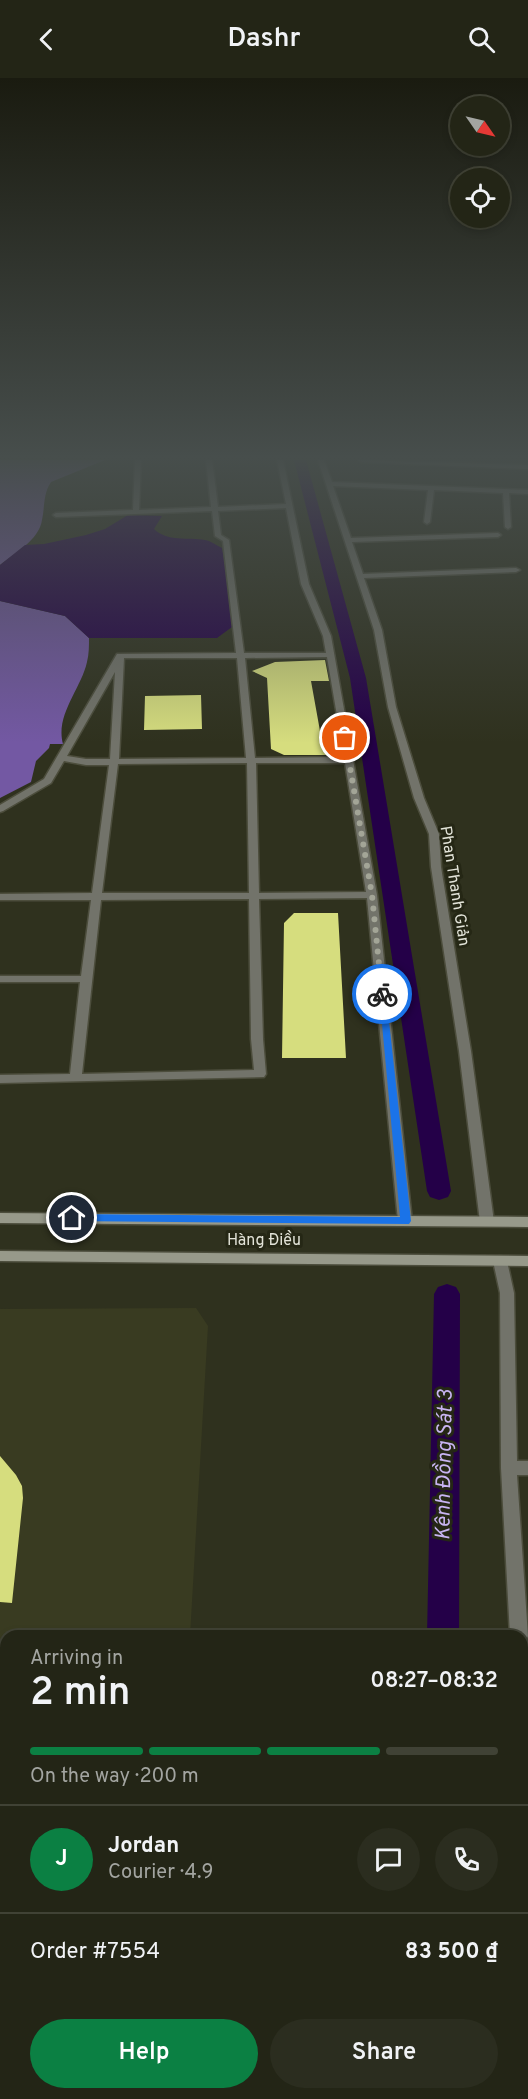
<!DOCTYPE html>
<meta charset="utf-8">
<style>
body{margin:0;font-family:Overpass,sans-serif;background:#2b2d1f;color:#f1f3f6;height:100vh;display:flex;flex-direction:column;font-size:22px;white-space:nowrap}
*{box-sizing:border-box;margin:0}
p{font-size:20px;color:#a3a5a1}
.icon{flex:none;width:33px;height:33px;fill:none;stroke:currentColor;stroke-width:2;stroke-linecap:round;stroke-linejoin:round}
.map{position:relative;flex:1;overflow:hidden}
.side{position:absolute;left:0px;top:1552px;width:528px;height:470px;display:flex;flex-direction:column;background:#232516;border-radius:18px 18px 0 0;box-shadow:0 3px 9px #0003,0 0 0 2px #404235}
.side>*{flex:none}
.needle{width:39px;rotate:124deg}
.controls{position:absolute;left:450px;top:18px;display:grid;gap:12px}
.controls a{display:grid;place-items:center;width:60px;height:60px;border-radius:50%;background:#232516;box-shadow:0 3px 9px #0003,0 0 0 2px #404235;font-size:30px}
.pin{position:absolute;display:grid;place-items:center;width:51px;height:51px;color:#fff;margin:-26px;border:3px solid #fff;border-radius:50%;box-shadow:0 2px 6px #0007}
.courier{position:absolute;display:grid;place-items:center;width:60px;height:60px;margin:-30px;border:4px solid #1a73e8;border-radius:50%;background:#fff;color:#222;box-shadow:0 2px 8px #0007}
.summary em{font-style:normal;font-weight:600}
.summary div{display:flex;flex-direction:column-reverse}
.summary{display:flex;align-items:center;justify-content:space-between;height:102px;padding:0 30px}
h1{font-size:39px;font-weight:600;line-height:45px}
.bar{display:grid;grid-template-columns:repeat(4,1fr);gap:9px 6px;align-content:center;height:72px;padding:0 30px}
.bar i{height:8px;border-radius:4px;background:#404235}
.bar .selected{background:#0b8043}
.bar p{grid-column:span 4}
.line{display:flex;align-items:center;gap:15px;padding:0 30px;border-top:2px solid #404235}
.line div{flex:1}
.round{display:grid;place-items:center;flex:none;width:63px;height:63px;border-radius:32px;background:#2b2d1f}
.primary-button{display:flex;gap:12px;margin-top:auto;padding:12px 30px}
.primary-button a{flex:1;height:69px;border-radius:36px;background:#0b8043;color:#fff;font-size:24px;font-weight:600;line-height:69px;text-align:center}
.primary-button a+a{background:#2b2d1f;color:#f1f3f6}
header{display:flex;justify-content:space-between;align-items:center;height:78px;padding:0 30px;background:#232516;font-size:27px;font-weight:600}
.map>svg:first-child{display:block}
.built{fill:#393b21}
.forest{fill:#7358a3}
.water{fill:#240048}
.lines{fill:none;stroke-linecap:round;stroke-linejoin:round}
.canal{fill:#240048;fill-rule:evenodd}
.building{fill:#d6dd7e}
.minor-casing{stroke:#4c4d3c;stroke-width:3}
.secondary-casing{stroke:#4c4d3c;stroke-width:3}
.minor{fill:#72736a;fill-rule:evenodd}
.secondary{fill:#97998a;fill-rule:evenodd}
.route{fill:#1a73e8}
.done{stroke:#a3a597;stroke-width:6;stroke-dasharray:0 10.8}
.labels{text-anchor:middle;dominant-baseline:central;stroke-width:6;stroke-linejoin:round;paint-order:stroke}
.street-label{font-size:16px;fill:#e2e3d8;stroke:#252715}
.near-water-label{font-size:21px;font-style:italic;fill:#c8b4f2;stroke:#252715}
</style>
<header><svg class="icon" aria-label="back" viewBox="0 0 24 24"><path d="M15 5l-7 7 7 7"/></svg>Dashr<svg class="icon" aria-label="search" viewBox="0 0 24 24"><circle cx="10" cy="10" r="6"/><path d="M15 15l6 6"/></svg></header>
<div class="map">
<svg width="528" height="2021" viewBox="0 0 528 2021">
<rect width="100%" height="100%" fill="#2f311e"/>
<!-- built -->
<path class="built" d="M 196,1230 L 208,1248 L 190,1558 L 6,1558 L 6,2016 L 159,2016 L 159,2021 L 0,2021 L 0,1231 Z"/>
<!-- forest -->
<path class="forest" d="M 0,382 L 105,382 L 51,404 C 43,416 45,428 42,442 C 39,462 15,475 0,487 Z
M 0,523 L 65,538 L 89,560 C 89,568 89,576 87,584 C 81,611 55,637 63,666 L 50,666 L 49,670 L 36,683 L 31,704 L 0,720 Z"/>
<!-- water -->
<path class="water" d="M 128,437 L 162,438 L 154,451 C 167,464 188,459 205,462 C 211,463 216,467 222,470 L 228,504 L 232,549 L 217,560 L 89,560 L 65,538 L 0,523 L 0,487 L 25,467 L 44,466 L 86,457 L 105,451 Z"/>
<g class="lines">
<!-- canal -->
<path class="canal" d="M 294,382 L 306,382 L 366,600 L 451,1113 L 448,1119 L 439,1122 L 430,1119 L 427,1113 L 350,600 Z
M 447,1206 L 456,1209 L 460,1216 L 459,1558 L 427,1558 L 434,1216 L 438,1209 Z
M 418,2016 L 458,2016 L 458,2021 L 418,2021 Z"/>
</g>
<!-- building -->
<path class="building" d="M 325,582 L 329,603 L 311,603 L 320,653 L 337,653 L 341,677 L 284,677 L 271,671 L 267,600 L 252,593 L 275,584 Z
M 201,617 L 202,651 L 144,652 L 145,618 Z
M 294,835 L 338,835 L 346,980 L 282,980 L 284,845 Z
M 0,1378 L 16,1397 L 22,1408 L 23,1420 L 12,1525 L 0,1524 Z"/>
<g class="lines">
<defs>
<path id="minor" d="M 135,382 L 141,382 L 139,432 L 211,429 L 206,382 L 212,382 L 218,429 L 286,426 L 277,382 L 283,382 L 309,506 L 331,558 L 377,817 L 412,1143 L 410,1146 L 400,1146 L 398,1143 L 367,820 L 259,821 L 263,961 L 266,996 L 264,999 L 0,1005 L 0,997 L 70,996 L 80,904 L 0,904 L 0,898 L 81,898 L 91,822 L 0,822 L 0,816 L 92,815 L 109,687 L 86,687 L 64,683 L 51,705 L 3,733 L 0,734 L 0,727 L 44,701 L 117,576 L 236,575 L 223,463 L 215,458 L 212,433 L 56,439 L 53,437 L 56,435 L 133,432 ZM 286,430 L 301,506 L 323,558 L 326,575 L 244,575 L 229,462 L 221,457 L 218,433 ZM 327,579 L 344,679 L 255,680 L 245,580 ZM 124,580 L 237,580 L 246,680 L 119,681 ZM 115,594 L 110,681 L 86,681 L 67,678 ZM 247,685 L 249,815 L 102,815 L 118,686 ZM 256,685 L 345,685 L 366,814 L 259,815 ZM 249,821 L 251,961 L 254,992 L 82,996 L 101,822 Z
M 318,382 L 324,382 L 332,404 L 528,412 L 528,416 L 509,415 L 511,449 L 508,451 L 505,449 L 503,415 L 434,412 L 430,444 L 427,446 L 424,444 L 428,412 L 333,408 L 351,460 L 498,455 L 501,457 L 498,459 L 352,464 L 363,496 L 516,490 L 520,492 L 516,494 L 364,500 L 382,552 L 396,629 L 424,720 L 439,756 L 441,789 L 471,973 L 494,1144 L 492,1147 L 482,1147 L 480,1144 L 459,973 L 431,789 L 429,756 L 414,720 L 388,629 L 374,552 Z
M 358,382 L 528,387 L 528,391 L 361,384 Z
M 500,1178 L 505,1179 L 507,1183 L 514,1215 L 517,1383 L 528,1383 L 528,1397 L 517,1397 L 528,1558 L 525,1564 L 522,1565 L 522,1558 L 510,1558 L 501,1390 L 500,1215 L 493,1183 L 495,1179 Z
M 522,1603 L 528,1605 L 528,1724 L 522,1722 Z"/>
<path id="secondary" d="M 0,1135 L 528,1139 L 528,1149 L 0,1145 Z
M 0,1173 L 528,1178 L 528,1188 L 0,1183 Z"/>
</defs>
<!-- minor casing -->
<use href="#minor" class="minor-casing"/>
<!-- secondary casing -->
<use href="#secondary" class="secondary-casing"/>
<!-- minor -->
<use href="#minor" class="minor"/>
<!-- secondary -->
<use href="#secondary" class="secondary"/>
</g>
<!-- sky -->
<linearGradient id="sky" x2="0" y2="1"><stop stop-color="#1a1b10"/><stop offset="0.57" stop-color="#474e4c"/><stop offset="1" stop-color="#474e4c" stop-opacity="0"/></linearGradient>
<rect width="528" height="665" fill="url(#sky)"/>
<!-- route -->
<path class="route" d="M 379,914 L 386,916 L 411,1143 L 409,1146 L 68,1143 L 68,1138 L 72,1136 L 400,1139 Z"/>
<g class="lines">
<!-- done -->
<path class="done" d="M 345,660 L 372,817 L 382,916"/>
</g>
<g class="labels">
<!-- street labels -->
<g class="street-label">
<text transform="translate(454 808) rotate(81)">Phan Thanh Giản</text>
<text x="264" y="1163">Hàng Điều</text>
</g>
<!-- near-water labels -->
<g class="near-water-label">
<text transform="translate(445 1387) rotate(-89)">Kênh Đồng Sát 3</text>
</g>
</g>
</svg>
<div class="controls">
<a><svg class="needle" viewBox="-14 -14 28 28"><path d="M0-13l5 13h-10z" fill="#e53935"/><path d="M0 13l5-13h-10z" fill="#a3a5a1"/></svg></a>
<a><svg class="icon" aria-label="locate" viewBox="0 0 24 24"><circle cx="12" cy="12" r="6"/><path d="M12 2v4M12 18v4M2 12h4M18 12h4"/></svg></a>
</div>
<div class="pin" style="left:345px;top:660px;background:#ea580c"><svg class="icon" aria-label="bag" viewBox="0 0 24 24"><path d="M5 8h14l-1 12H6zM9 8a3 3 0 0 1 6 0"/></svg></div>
<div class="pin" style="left:72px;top:1140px;background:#1f2937"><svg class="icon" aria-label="home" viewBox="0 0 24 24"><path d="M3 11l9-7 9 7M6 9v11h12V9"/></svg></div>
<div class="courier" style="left:382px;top:916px"><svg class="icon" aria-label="bike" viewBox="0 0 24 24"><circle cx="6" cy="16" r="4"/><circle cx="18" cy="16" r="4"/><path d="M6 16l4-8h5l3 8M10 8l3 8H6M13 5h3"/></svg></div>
<section class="side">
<div class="summary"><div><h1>2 min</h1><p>Arriving in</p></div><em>08:27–08:32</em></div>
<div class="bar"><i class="selected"></i><i class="selected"></i><i class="selected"></i><i></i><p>On the way · 200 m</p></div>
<div class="line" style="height:108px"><b class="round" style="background:#0b8043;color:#fff">J</b><div><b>Jordan</b><p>Courier · 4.9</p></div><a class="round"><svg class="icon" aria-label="chat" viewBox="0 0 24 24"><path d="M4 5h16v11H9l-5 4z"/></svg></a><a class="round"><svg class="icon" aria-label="phone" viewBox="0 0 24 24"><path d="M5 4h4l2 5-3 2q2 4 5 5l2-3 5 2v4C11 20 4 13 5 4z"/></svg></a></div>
<div class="line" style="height:78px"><div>Order #7554</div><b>83 500 ₫</b></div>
<div class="primary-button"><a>Help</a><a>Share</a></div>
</section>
</div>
